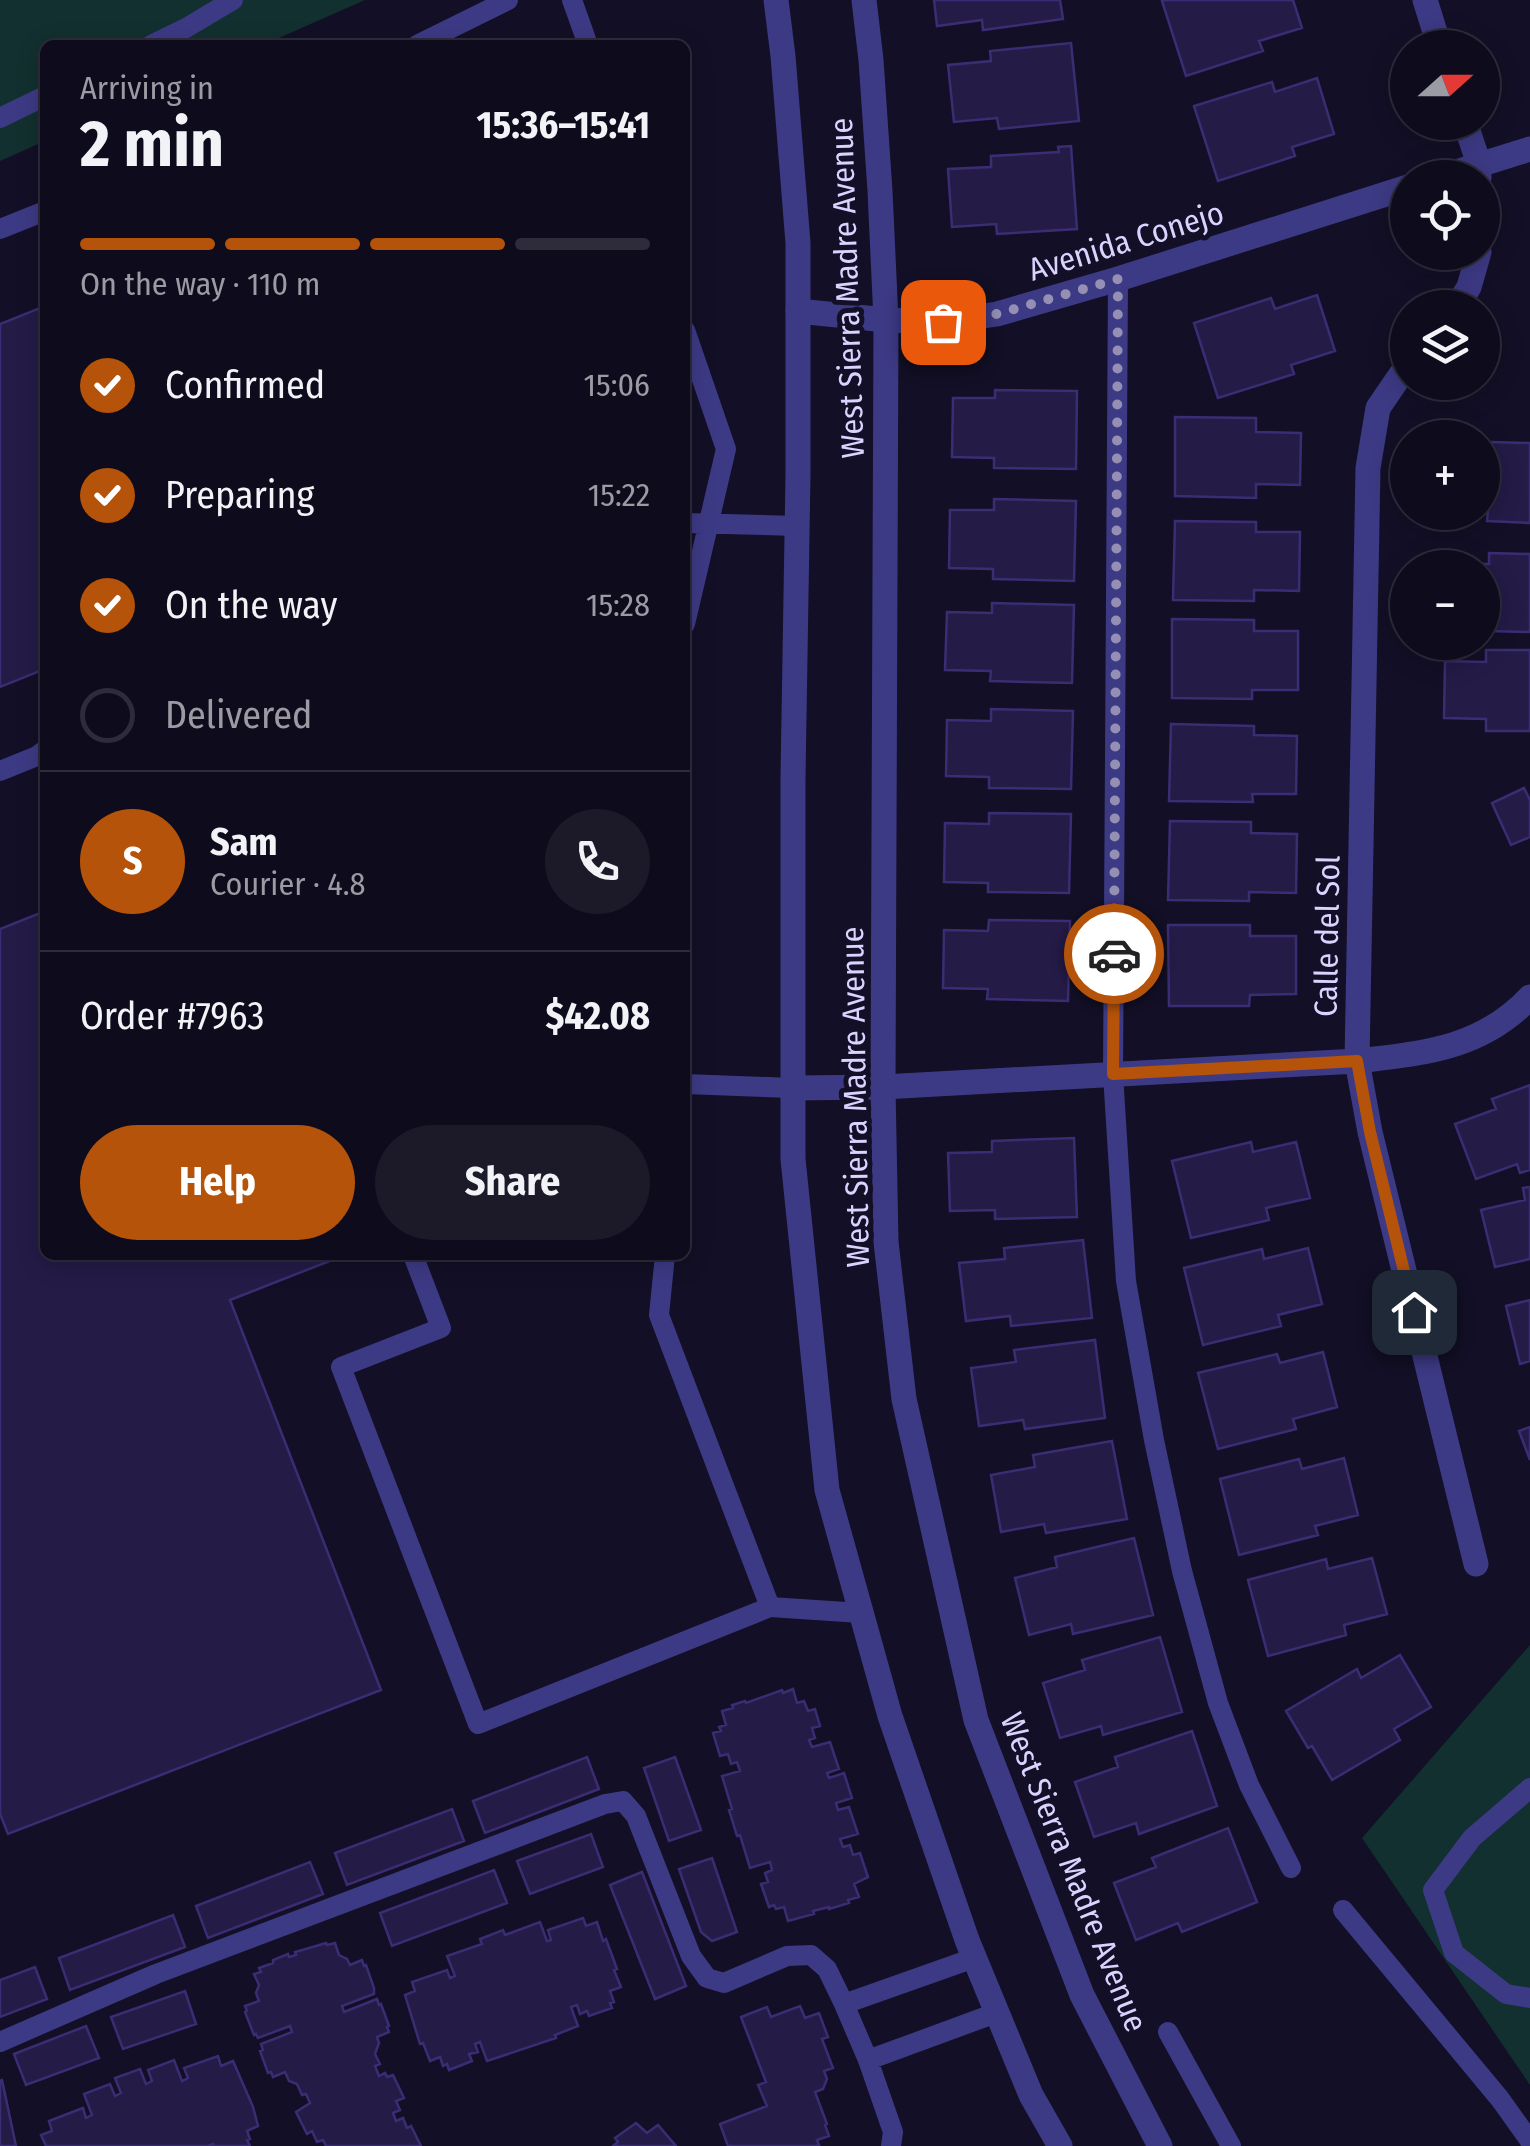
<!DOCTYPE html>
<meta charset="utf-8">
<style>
body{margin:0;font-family:"Fira Sans Condensed",sans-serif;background:#1c1929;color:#f1f3f6;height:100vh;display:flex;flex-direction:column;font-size:38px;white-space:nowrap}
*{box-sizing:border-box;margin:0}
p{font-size:32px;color:#9b9ba3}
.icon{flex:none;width:55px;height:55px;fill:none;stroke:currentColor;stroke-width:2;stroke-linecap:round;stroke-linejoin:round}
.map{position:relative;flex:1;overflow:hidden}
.sheet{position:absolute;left:40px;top:40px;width:650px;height:1220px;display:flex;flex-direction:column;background:#0e0b1c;border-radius:15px;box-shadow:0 5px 25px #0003,0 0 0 2px #2e2b3b}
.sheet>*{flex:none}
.needle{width:65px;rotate:69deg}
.fabs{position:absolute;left:1390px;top:30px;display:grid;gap:20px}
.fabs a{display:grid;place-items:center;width:110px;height:110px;border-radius:50%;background:#0e0b1c;box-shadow:0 5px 25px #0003,0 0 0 2px #2e2b3b;font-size:50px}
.pin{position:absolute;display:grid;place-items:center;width:85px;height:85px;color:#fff;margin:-42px;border-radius:20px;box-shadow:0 5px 15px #0006}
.courier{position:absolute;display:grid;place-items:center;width:100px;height:100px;margin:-50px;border:8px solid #b45309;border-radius:50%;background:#fff;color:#222;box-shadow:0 2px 12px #0007}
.overview em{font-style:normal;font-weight:700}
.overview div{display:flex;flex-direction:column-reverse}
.overview{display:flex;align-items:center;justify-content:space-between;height:170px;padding:0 40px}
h1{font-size:65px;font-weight:700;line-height:75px}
.bar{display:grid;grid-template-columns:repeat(4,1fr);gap:15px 10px;align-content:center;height:120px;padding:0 40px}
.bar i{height:12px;border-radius:8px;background:#2e2b3b}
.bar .on{background:#b45309}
.bar p{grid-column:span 4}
.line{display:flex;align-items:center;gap:25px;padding:0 40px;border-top:2px solid #2e2b3b}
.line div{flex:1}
.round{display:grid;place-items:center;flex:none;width:105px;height:105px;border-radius:52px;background:#1c1929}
ol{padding:0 40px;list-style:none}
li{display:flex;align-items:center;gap:30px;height:110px}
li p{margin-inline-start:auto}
li .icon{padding:10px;border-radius:50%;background:#b45309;color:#fff;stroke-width:4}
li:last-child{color:#9b9ba3}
li i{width:55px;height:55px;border:5px solid #2e2b3b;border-radius:50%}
.action{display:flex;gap:20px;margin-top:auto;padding:20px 40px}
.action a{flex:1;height:115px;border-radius:60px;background:#b45309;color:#fff;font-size:40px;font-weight:700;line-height:115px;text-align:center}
.action a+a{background:#1c1929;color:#f1f3f6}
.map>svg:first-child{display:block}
.green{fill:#12302f}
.building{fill:#241b47;stroke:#3b2d73;stroke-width:2.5}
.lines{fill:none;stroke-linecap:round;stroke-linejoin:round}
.service{stroke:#3d3a85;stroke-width:20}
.minor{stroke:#3d3a85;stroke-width:25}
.tertiary{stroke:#3d3a85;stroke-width:25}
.done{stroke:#948fb3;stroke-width:10;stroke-dasharray:0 18}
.route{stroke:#b45309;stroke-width:12}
.labels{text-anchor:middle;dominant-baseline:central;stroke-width:10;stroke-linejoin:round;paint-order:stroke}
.street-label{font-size:32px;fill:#d9d4ff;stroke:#130f26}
</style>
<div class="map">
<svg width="1530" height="2146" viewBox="0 0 1530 2146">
<rect width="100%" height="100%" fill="#130f26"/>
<!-- green -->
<path class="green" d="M 0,0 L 365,0 L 263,45 L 45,45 L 45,141 L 0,161 Z
M 1530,1645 L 1530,2085 L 1362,1838 Z"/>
<!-- building -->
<path class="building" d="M 934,0 L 1060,0 L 1063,19 L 983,30 L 982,20 L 937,26 Z
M 1165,0 L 1293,0 L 1302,28 L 1259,41 L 1263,51 L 1186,76 L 1162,1 Z
M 1071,43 L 1079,121 L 999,129 L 997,118 L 954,122 L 948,65 L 991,61 L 990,51 Z
M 1317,78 L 1334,134 L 1292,147 L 1295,156 L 1218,181 L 1194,106 L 1272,82 L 1275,92 Z
M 1071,146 L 1077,229 L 997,234 L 996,224 L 952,227 L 948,169 L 991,167 L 991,156 L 1059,152 L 1058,147 Z
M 1317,295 L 1335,351 L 1291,365 L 1294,374 L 1218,398 L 1194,323 L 1271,298 L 1275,309 Z
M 45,306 L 45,669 L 0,687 L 0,324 Z
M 995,390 L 1077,391 L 1076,469 L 994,468 L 994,458 L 952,457 L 953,398 L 995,398 Z
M 1175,417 L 1256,418 L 1256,432 L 1301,433 L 1300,485 L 1256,484 L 1256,498 L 1175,496 Z
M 1492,442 L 1530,443 L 1530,523 L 1487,521 L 1488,510 L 1482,510 L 1482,452 L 1491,452 Z
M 994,499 L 1076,501 L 1074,581 L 993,579 L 993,569 L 949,568 L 950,510 L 994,510 Z
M 1175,521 L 1256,522 L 1256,532 L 1300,532 L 1299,591 L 1254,590 L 1254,601 L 1173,600 Z
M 1489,553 L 1530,554 L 1530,632 L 1488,631 L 1489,623 L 1482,623 L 1482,568 L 1444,568 L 1444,563 L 1489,564 Z
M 992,603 L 1074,605 L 1072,683 L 990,681 L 991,671 L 945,670 L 947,612 L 992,613 Z
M 1172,619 L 1254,620 L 1254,631 L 1298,631 L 1298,690 L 1252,690 L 1252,699 L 1172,698 Z
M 1486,650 L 1530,650 L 1530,731 L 1486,731 L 1486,719 L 1444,718 L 1445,661 L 1486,662 Z
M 991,709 L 1073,711 L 1071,789 L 989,788 L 989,777 L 946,776 L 947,720 L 991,721 Z
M 1171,724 L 1254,726 L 1254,735 L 1297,736 L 1296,794 L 1252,794 L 1253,802 L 1169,801 Z
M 1524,788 L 1530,800 L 1530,837 L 1511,845 L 1492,803 Z
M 989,813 L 1071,814 L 1069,893 L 988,892 L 988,883 L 944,882 L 945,823 L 989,824 Z
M 1170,821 L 1251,822 L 1251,833 L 1297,834 L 1296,893 L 1249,892 L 1249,901 L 1168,900 Z
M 45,911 L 45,1255 L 345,1255 L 230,1300 L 381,1690 L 8,1834 L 0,1814 L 0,929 Z
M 989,920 L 1070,921 L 1068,1001 L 987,999 L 988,989 L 943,988 L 944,930 L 988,931 Z
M 1168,925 L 1250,925 L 1250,936 L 1296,936 L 1296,994 L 1250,995 L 1249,1006 L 1169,1006 Z
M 1530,1085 L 1530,1170 L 1520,1173 L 1517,1164 L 1476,1179 L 1455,1124 L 1496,1109 L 1492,1099 Z
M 1074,1138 L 1077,1217 L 995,1219 L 995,1210 L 950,1211 L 948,1153 L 992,1152 L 992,1141 Z
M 1251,1142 L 1253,1152 L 1296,1142 L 1310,1198 L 1266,1208 L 1269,1220 L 1191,1238 L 1172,1161 Z
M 1530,1187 L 1530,1259 L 1495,1267 L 1481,1210 L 1525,1200 L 1523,1188 Z
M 1083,1240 L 1092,1318 L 1011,1326 L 1010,1316 L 966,1321 L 959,1263 L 1005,1259 L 1004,1248 Z
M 1308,1248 L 1322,1304 L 1278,1315 L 1281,1326 L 1203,1345 L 1184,1268 L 1262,1249 L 1264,1259 Z
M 1530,1300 L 1530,1361 L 1520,1364 L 1506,1306 Z
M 1095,1340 L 1105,1418 L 1025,1429 L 1023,1420 L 979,1426 L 971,1368 L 1016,1362 L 1014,1350 Z
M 1323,1352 L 1337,1407 L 1293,1419 L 1296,1429 L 1218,1449 L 1198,1373 L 1277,1354 L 1280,1363 Z
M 1530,1427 L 1530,1460 L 1519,1431 Z
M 1112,1441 L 1127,1519 L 1046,1533 L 1044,1524 L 1001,1532 L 991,1475 L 1035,1467 L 1033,1455 Z
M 1344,1458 L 1358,1515 L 1315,1526 L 1318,1535 L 1239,1555 L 1220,1479 L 1299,1459 L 1302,1469 Z
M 1134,1538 L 1153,1615 L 1073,1634 L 1071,1624 L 1029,1635 L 1015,1578 L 1057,1567 L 1055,1557 Z
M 1372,1558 L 1387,1614 L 1344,1625 L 1346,1635 L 1268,1656 L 1248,1580 L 1326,1559 L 1328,1569 Z
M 1160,1637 L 1182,1712 L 1103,1735 L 1101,1726 L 1060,1738 L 1043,1683 L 1085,1670 L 1082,1660 Z
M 1400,1655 L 1431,1707 L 1394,1729 L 1400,1740 L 1332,1780 L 1312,1746 L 1308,1748 L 1286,1711 L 1357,1669 L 1361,1678 Z
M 793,1689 L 797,1703 L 804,1701 L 808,1711 L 815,1709 L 820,1726 L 812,1728 L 815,1738 L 809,1740 L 812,1747 L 830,1742 L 839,1769 L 827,1773 L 829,1778 L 844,1773 L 852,1798 L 836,1803 L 838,1810 L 849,1807 L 858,1834 L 840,1839 L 843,1847 L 850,1845 L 853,1855 L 860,1853 L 868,1877 L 854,1884 L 859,1897 L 848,1900 L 849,1903 L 829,1909 L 829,1907 L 813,1911 L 814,1914 L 788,1921 L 784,1907 L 776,1909 L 774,1905 L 769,1907 L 761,1884 L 768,1882 L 765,1873 L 772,1870 L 770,1862 L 750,1868 L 740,1835 L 737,1836 L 729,1810 L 732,1809 L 722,1776 L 740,1771 L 737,1762 L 731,1764 L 728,1754 L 720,1756 L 713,1733 L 721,1731 L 719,1727 L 726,1725 L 722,1711 L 733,1708 L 732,1705 L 745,1701 L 746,1703 L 782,1690 L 783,1693 Z
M 1192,1731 L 1217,1806 L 1139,1834 L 1136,1823 L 1094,1837 L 1075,1782 L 1118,1767 L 1115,1757 Z
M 587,1757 L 599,1789 L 485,1833 L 473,1801 Z
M 675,1757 L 701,1830 L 669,1841 L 644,1768 Z
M 452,1809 L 464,1841 L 347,1885 L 335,1853 Z
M 1228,1828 L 1257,1902 L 1182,1932 L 1178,1923 L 1136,1940 L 1114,1883 L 1156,1867 L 1152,1858 Z
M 591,1834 L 603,1867 L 530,1894 L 517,1861 Z
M 712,1858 L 737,1932 L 712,1941 L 701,1932 L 679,1869 Z
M 310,1862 L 323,1894 L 208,1938 L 196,1906 Z
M 494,1870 L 507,1903 L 392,1946 L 380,1913 Z
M 642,1872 L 686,1986 L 655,1999 L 610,1885 Z
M 173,1915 L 185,1947 L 70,1990 L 59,1958 Z
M 583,1918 L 586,1926 L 597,1922 L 603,1941 L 606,1939 L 617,1969 L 614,1970 L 621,1987 L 610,1991 L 614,2002 L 610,2003 L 612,2008 L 589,2016 L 587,2011 L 580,2014 L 577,2005 L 571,2007 L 578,2026 L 555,2035 L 556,2038 L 487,2061 L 480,2042 L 475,2044 L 478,2052 L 469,2054 L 472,2061 L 449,2070 L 447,2064 L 443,2066 L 440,2057 L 430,2061 L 423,2043 L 420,2044 L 405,1995 L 415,1991 L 412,1982 L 447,1970 L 450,1978 L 455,1976 L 447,1956 L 482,1944 L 480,1939 L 503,1930 L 505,1935 L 540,1922 L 547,1941 L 551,1940 L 548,1930 Z
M 326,1943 L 327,1945 L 335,1943 L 339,1955 L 347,1959 L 350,1965 L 362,1960 L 364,1966 L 366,1965 L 374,1988 L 374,1994 L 342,2006 L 344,2012 L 377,1999 L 379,2005 L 381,2004 L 389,2026 L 387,2027 L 389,2032 L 377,2037 L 379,2043 L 375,2054 L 380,2064 L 375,2066 L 379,2076 L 385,2073 L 387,2077 L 393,2075 L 404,2098 L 396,2101 L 400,2110 L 393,2113 L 396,2121 L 403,2118 L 407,2128 L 411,2126 L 421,2146 L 326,2146 L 323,2140 L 317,2142 L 312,2131 L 307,2134 L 296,2112 L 310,2103 L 306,2094 L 302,2095 L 297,2084 L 289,2081 L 285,2072 L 273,2077 L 271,2072 L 268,2073 L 260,2051 L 263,2050 L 261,2044 L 292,2032 L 290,2026 L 258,2038 L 256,2034 L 254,2035 L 245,2012 L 247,2011 L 245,2006 L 259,2001 L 256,1993 L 259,1985 L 254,1974 L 261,1972 L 259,1968 L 273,1963 L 273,1960 L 288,1954 L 289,1957 L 296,1955 L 295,1952 Z
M 35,1967 L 47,1999 L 0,2017 L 0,1980 Z
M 185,1991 L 196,2024 L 123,2049 L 111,2017 Z
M 800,2006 L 805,2018 L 819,2013 L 828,2037 L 822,2039 L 833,2068 L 824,2071 L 827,2079 L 823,2089 L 815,2092 L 827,2124 L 825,2125 L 829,2136 L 817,2140 L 819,2145 L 816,2146 L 728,2146 L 720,2124 L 767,2106 L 758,2085 L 766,2082 L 741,2017 L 767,2007 L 771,2017 Z
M 86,2026 L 99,2058 L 26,2085 L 14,2054 Z
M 218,2056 L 221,2066 L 233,2061 L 253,2107 L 258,2126 L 247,2131 L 250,2139 L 247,2140 L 250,2146 L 214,2146 L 213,2144 L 208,2146 L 46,2146 L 41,2135 L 52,2131 L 49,2121 L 83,2108 L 86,2118 L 92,2115 L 84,2094 L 110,2084 L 115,2096 L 121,2093 L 115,2078 L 140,2069 L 146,2084 L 152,2081 L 148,2070 L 174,2060 L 182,2081 L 188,2078 L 184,2068 Z
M 2,2080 L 16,2146 L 0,2146 L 0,2081 Z
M 636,2123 L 647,2133 L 658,2125 L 676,2146 L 613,2146 L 618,2142 L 615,2138 Z"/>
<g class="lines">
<!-- service -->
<path class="service" d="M 572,0 L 588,45
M 151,45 L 186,28 L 233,0
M 417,45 L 508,0
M 0,118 L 45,96
M 0,229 L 45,211
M 1118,279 L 1113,1074 L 1126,1281 L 1154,1440 L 1182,1571 L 1218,1703 L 1249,1785 L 1291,1868
M 685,330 L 726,449 L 685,624
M 685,523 L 797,526
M 0,771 L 37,756 L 45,750
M 685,1084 L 792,1088
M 413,1255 L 441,1328 L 341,1367 L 478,1724 L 770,1607 L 861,1613
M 665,1255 L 659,1315 L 770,1607
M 1530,1788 L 1472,1838 L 1433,1890 L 1454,1953 L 1506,1994 L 1530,1998
M 1343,1910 L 1500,2099 L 1530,2141
M 844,2004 L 974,1958
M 1168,2032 L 1231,2146
M 0,2042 L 156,1974 L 605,1804 L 623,1801 L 636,1816 L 691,1956 L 707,1978 L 724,1983 L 787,1956 L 811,1955 L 827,1969 L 844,2004 L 868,2060 L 893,2132 L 891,2146
M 868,2060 L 996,2013"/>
<!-- minor -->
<path class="minor" d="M 1425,0 L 1440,48
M 1465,122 L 1479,164 L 1479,178
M 1437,178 L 1530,149
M 1456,308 L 1469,287 L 1479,252
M 798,311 L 886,320 L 943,322 L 997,314 L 1118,279 L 1408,187
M 1408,364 L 1378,408 L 1368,468 L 1357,1061 L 1370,1132 L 1476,1564
M 792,1088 L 883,1087 L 1357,1061 C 1424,1053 1481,1049 1530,997"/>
<!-- tertiary -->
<path class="tertiary" d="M 776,0 L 783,56 L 798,243 L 798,474 L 793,778 L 793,1159 L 827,1490 L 890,1716 L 967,1940 L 1031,2095 L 1060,2146
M 864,0 L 871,60 L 880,191 L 886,320 L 883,1087 L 886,1242 L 904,1399 L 976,1720 L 1082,1995 L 1160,2146"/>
</g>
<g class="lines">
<!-- done -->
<path class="done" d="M 943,322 L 997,314 L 1118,279 L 1114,954"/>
<!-- route -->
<path class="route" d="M 1114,954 L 1113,1074 L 1357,1061 L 1370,1132 L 1414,1312"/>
</g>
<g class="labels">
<!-- street labels -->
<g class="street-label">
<text transform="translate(1126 241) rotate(-17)">Avenida Conejo</text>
<text transform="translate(847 288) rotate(-92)">West Sierra Madre Avenue</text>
<text transform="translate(1327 936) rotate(-89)">Calle del Sol</text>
<text transform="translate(855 1097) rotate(-91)">West Sierra Madre Avenue</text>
<text transform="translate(1074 1872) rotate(68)">West Sierra Madre Avenue</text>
</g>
</g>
</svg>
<div class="fabs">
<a><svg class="needle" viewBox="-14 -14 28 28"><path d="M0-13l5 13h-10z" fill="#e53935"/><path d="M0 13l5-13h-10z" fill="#9b9ba3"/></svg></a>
<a><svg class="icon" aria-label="locate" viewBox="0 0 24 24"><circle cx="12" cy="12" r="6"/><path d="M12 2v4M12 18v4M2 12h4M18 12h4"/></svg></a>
<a><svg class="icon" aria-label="layers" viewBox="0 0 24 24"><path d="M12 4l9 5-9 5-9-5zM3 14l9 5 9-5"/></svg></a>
<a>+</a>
<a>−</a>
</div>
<div class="pin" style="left:943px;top:322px;background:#ea580c"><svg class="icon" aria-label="bag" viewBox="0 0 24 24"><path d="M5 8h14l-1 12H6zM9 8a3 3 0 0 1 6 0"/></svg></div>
<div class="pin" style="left:1414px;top:1312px;background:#1f2937"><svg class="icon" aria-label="home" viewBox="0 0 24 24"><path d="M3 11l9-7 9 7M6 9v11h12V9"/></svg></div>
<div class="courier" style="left:1114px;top:954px"><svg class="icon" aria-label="car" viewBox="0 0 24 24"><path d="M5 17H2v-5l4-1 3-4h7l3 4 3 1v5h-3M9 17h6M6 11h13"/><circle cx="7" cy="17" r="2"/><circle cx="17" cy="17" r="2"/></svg></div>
<section class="sheet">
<div class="overview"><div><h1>2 min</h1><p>Arriving in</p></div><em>15:36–15:41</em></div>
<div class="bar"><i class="on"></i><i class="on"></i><i class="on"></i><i></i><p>On the way · 110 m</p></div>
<ol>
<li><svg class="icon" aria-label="check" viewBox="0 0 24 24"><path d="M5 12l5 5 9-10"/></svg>Confirmed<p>15:06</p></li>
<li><svg class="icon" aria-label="check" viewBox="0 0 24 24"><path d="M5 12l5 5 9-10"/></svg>Preparing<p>15:22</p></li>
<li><svg class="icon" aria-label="check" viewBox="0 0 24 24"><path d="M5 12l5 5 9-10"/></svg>On the way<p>15:28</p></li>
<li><i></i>Delivered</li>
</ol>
<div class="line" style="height:180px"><b class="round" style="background:#b45309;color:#fff">S</b><div><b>Sam</b><p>Courier · 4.8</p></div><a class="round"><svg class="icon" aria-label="phone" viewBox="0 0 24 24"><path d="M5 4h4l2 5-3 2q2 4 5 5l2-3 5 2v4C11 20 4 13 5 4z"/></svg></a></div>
<div class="line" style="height:130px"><div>Order #7963</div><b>$42.08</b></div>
<div class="action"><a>Help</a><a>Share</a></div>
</section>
</div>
